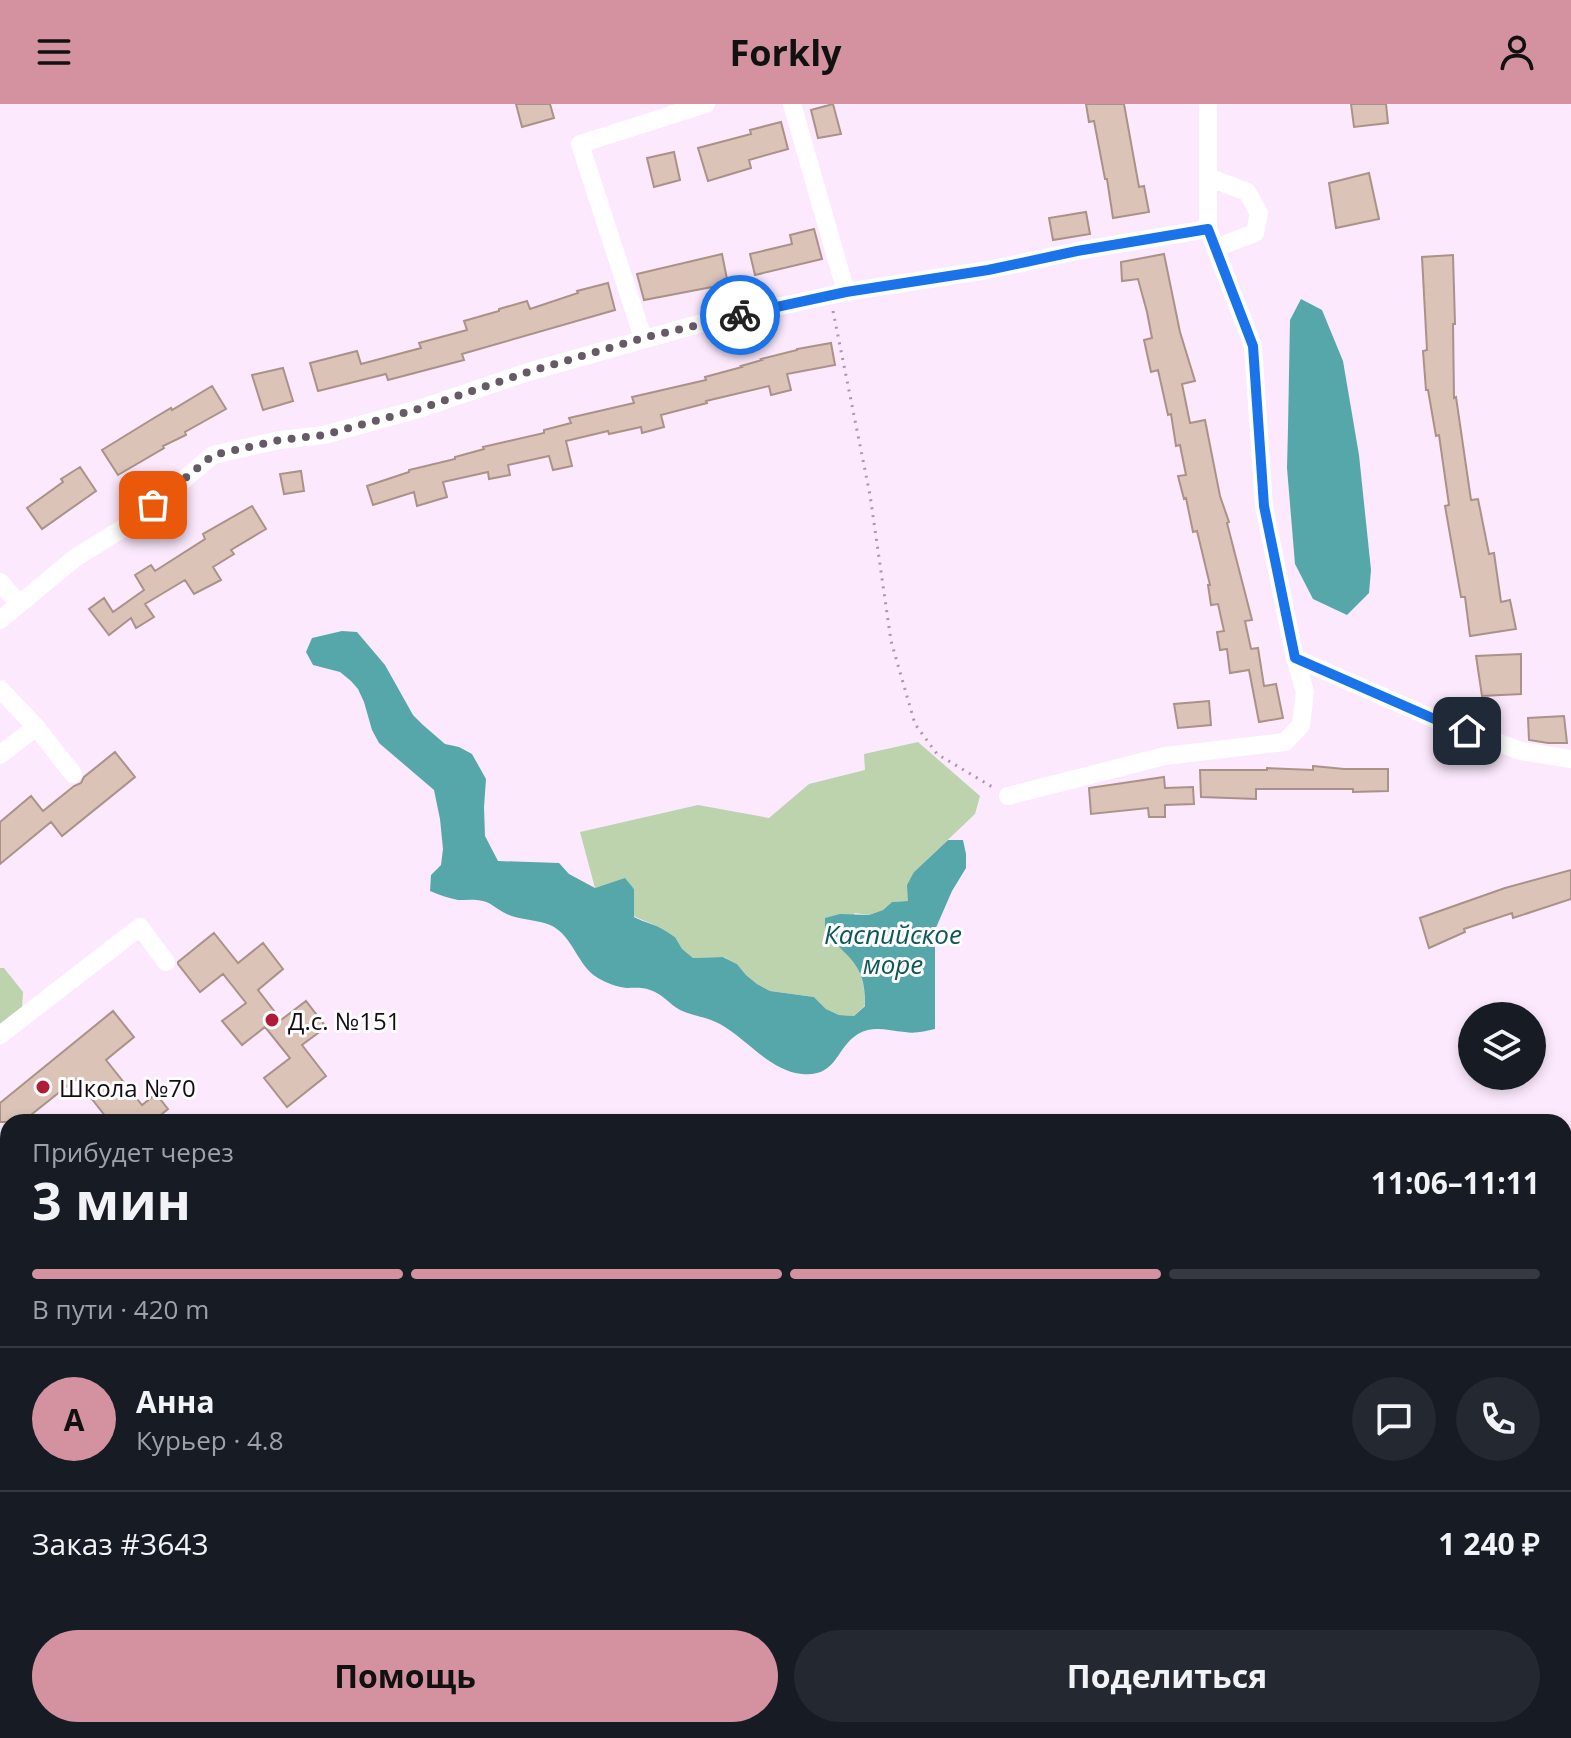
<!DOCTYPE html>
<html lang="ru">
<meta charset="utf-8">
<style>
body{margin:0;font-family:"Open Sans",sans-serif;background:#242831;color:#f1f3f6;height:100vh;display:flex;flex-direction:column;font-size:30px;white-space:nowrap}
*{box-sizing:border-box;margin:0}
p{font-size:26px;color:#9ea1a6}
.icon{flex:none;width:44px;height:44px;fill:none;stroke:currentColor;stroke-width:2;stroke-linecap:round;stroke-linejoin:round}
.map{position:relative;flex:1;overflow:hidden}
.details{position:absolute;left:0px;top:1010px;width:1572px;height:624px;display:flex;flex-direction:column;background:#171b24;border-radius:24px 24px 0 0;box-shadow:0 4px 12px #0003}
.details>*{flex:none}
.buttons{position:absolute;left:1458px;top:898px;display:grid;gap:16px}
.buttons a{display:grid;place-items:center;width:88px;height:88px;border-radius:50%;background:#171b24;box-shadow:0 4px 12px #0003;font-size:40px}
.pin{position:absolute;display:grid;place-items:center;width:68px;height:68px;color:#fff;margin:-34px;border-radius:16px;box-shadow:0 4px 12px #0006}
.courier{position:absolute;display:grid;place-items:center;width:80px;height:80px;margin:-40px;border:6px solid #1a73e8;border-radius:50%;background:#fff;color:#222;box-shadow:0 2px 10px #0007}
.summary em{font-style:normal;font-weight:700}
.summary div{display:flex;flex-direction:column-reverse}
.summary{display:flex;align-items:center;justify-content:space-between;height:136px;padding:0 32px}
h1{font-size:52px;font-weight:700;line-height:60px}
.bar{display:grid;grid-template-columns:repeat(4,1fr);gap:12px 8px;align-content:center;height:96px;padding:0 32px}
.bar i{height:10px;border-radius:6px;background:#363941}
.bar .selected{background:#d492a0}
.bar p{grid-column:span 4}
.line{display:flex;align-items:center;gap:20px;padding:0 32px;border-top:2px solid #363941}
.line div{flex:1}
.round{display:grid;place-items:center;flex:none;width:84px;height:84px;border-radius:42px;background:#242831}
.primary-button{display:flex;gap:16px;margin-top:auto;padding:16px 32px}
.primary-button a{flex:1;height:92px;border-radius:48px;background:#d492a0;color:#111;font-size:32px;font-weight:700;line-height:92px;text-align:center}
.primary-button a+a{background:#242831;color:#f1f3f6}
header{display:flex;justify-content:space-between;align-items:center;height:104px;padding:0 32px;background:#d492a0;color:#111;font-size:36px;font-weight:700}
.map>svg:first-child{display:block}
.green{fill:#bdd3ae}
.water{fill:#56a7aa}
.lines{fill:none;stroke-linecap:round;stroke-linejoin:round}
.stream{stroke:#56a7aa;stroke-width:5}
.building{fill:#dcc3b8;stroke:#aa9288;stroke-width:2}
.path{stroke:#a799a8;stroke-width:3;stroke-dasharray:2 6;stroke-linecap:butt}
.minor{stroke:#fff;stroke-width:18}
.done{stroke:#655a65;stroke-width:8;stroke-dasharray:0 14.4}
.route{stroke:#1a73e8;stroke-width:10}
.poi-dot{fill:#b01c37;stroke:#fdfdfd;stroke-width:3}
.labels{text-anchor:middle;dominant-baseline:central;stroke-width:6;stroke-linejoin:round;paint-order:stroke}
.poi-label{font-size:24px;fill:#130d13;stroke:#fdfdfd;text-anchor:start}
.water-label{font-size:26px;font-style:italic;fill:#0f5659;stroke:#fdfdfd}
</style>
<header><svg class="icon" aria-label="menu" viewBox="0 0 24 24"><path d="M4 6h16M4 12h16M4 18h16"/></svg>Forkly<svg class="icon" aria-label="person" viewBox="0 0 24 24"><circle cx="12" cy="8" r="4"/><path d="M4 21q1-7 8-7t8 7"/></svg></header>
<div class="map">
<svg width="1571" height="1634" viewBox="0 0 1571 1634">
<rect width="100%" height="100%" fill="#fce9fd"/>
<!-- green -->
<path class="green" d="M 918,638 L 980,692 L 975,710 L 914,768 L 908,797 L 892,798 L 883,806 L 869,811 L 855,809 L 835,839 C 858,856 865,873 865,901 L 854,912 L 839,911 L 826,905 L 814,893 L 770,887 L 757,880 L 746,871 L 737,860 L 724,853 L 693,854 L 681,845 L 675,833 C 671,831 667,828 664,826 C 657,821 643,817 634,812 L 634,785 L 625,775 L 595,784 L 580,728 L 698,701 L 769,714 L 809,680 L 865,666 L 864,650 Z
M 0,864 L 4,864 L 23,888 L 22,904 L 0,922 Z"/>
<!-- water -->
<path class="water" d="M 1301,195 L 1322,206 L 1343,257 L 1359,351 L 1371,466 L 1369,489 L 1347,511 L 1313,495 L 1295,460 L 1287,364 L 1288,324 L 1290,216 Z
M 342,527 L 357,528 L 385,561 L 413,611 L 423,621 L 445,640 L 459,643 L 472,650 L 486,675 L 484,703 L 485,732 L 498,757 L 559,759 L 569,770 L 595,784 L 625,774 L 634,785 L 634,813 C 643,818 657,821 664,826 C 668,828 671,831 675,833 L 682,845 L 693,854 L 723,853 L 737,860 L 746,871 L 757,880 L 770,887 L 814,893 L 826,905 L 839,911 L 854,912 L 865,902 C 866,861 850,855 825,829 L 825,814 L 840,810 L 869,811 L 883,806 L 892,798 L 908,797 L 907,781 L 914,768 L 948,736 L 963,736 L 966,750 L 966,764 L 952,787 L 935,826 L 935,925 C 925,927 915,930 905,928 C 888,927 874,921 858,930 C 835,944 838,973 802,970 C 770,967 747,935 720,920 C 707,913 693,912 680,906 C 669,900 663,890 650,886 C 642,883 635,884 627,884 C 617,883 606,879 598,874 C 577,862 573,831 550,821 C 538,816 522,816 509,811 C 500,808 492,799 483,797 C 475,795 466,796 458,796 C 448,794 439,791 430,787 L 431,771 L 441,761 L 443,745 L 440,715 L 434,686 L 379,639 L 372,626 L 364,598 L 358,585 L 351,577 L 340,568 L 313,561 L 306,548 L 312,534 Z"/>
<g class="lines">
<!-- stream -->
<path class="stream" d="M 201,1634 L 201,1626"/>
</g>
<!-- building -->
<path class="building" d="M 516,0 L 550,0 L 554,14 L 522,23 Z
M 833,0 L 841,30 L 818,34 L 811,6 Z
M 1086,0 L 1124,0 L 1139,83 L 1144,82 L 1149,108 L 1113,114 L 1107,75 L 1105,75 L 1094,17 L 1089,18 Z
M 1351,0 L 1386,0 L 1388,19 L 1354,23 Z
M 781,18 L 788,45 L 749,56 L 751,64 L 708,77 L 698,44 L 751,30 L 750,26 Z
M 674,48 L 680,76 L 654,83 L 647,54 Z
M 1369,69 L 1379,115 L 1336,124 L 1329,79 Z
M 1086,108 L 1090,130 L 1053,136 L 1049,114 Z
M 814,125 L 822,155 L 755,171 L 750,150 L 792,140 L 790,131 Z
M 722,150 L 728,180 L 644,196 L 637,170 Z
M 1164,150 L 1180,228 L 1195,277 L 1182,280 L 1190,319 L 1205,316 L 1220,392 L 1229,418 L 1227,419 L 1252,516 L 1245,517 L 1251,545 L 1258,544 L 1264,582 L 1276,580 L 1283,614 L 1259,618 L 1249,566 L 1230,569 L 1227,545 L 1220,546 L 1217,528 L 1224,527 L 1218,500 L 1211,501 L 1208,481 L 1210,481 L 1197,427 L 1193,428 L 1186,394 L 1184,395 L 1178,372 L 1186,371 L 1180,341 L 1176,342 L 1171,310 L 1168,311 L 1158,266 L 1151,268 L 1144,236 L 1152,234 L 1147,208 L 1138,175 L 1122,177 L 1121,158 Z
M 1453,151 L 1455,220 L 1453,220 L 1454,294 L 1456,293 L 1471,396 L 1478,395 L 1489,450 L 1494,449 L 1501,498 L 1510,496 L 1516,525 L 1470,532 L 1465,493 L 1461,493 L 1445,402 L 1449,401 L 1439,331 L 1436,332 L 1428,286 L 1426,286 L 1423,247 L 1427,246 L 1422,153 Z
M 608,179 L 615,206 L 462,250 L 464,256 L 388,276 L 386,270 L 318,287 L 310,259 L 357,247 L 361,260 L 421,244 L 419,239 L 467,226 L 464,217 L 499,207 L 499,205 L 527,197 L 530,205 L 578,189 L 577,187 Z
M 831,239 L 835,261 L 787,270 L 791,286 L 771,291 L 769,282 L 706,297 L 707,299 L 661,311 L 664,323 L 642,329 L 641,323 L 609,330 L 608,327 L 566,337 L 572,362 L 553,366 L 549,352 L 508,361 L 510,371 L 489,375 L 488,368 L 443,378 L 447,393 L 417,402 L 414,388 L 373,401 L 367,382 L 409,368 L 409,366 L 455,355 L 455,353 L 484,345 L 483,343 L 544,329 L 544,326 L 571,319 L 569,314 L 634,299 L 632,293 L 706,276 L 705,273 L 742,263 L 741,262 L 762,256 L 761,255 L 797,246 L 797,245 Z
M 283,264 L 293,297 L 263,306 L 252,271 Z
M 212,282 L 226,305 L 185,328 L 186,331 L 163,342 L 164,344 L 118,371 L 102,346 L 154,314 L 171,304 L 172,306 Z
M 80,363 L 96,387 L 42,425 L 27,404 L 63,378 L 61,375 Z
M 301,367 L 304,387 L 284,390 L 280,370 Z
M 252,402 L 266,425 L 231,446 L 234,450 L 213,463 L 221,476 L 194,490 L 185,476 L 145,500 L 154,513 L 136,524 L 131,514 L 109,531 L 89,505 L 104,494 L 113,508 L 144,486 L 135,471 L 151,461 L 155,467 L 205,435 L 203,430 Z
M 1521,550 L 1521,590 L 1482,592 L 1476,552 Z
M 1209,597 L 1211,621 L 1178,624 L 1174,600 Z
M 1564,612 L 1567,639 L 1548,639 L 1529,636 L 1528,614 Z
M 115,648 L 135,673 L 62,732 L 51,718 L 0,760 L 0,718 L 31,692 L 43,707 L 74,682 L 81,679 L 84,673 Z
M 1313,662 L 1344,665 L 1388,665 L 1388,687 L 1353,688 L 1353,685 L 1256,685 L 1256,695 L 1201,693 L 1200,666 L 1267,666 L 1267,664 L 1313,666 Z
M 1164,673 L 1165,684 L 1193,683 L 1194,700 L 1165,701 L 1165,713 L 1149,713 L 1148,704 L 1091,710 L 1089,684 Z
M 1571,766 L 1571,795 L 1513,814 L 1512,809 L 1464,825 L 1465,828 L 1429,844 L 1420,814 L 1505,784 Z
M 214,829 L 238,859 L 263,839 L 283,865 L 258,886 L 281,916 L 306,897 L 326,923 L 302,941 L 326,972 L 287,1003 L 264,974 L 290,954 L 265,923 L 242,941 L 222,917 L 246,899 L 223,870 L 200,888 L 178,860 L 178,858 Z
M 113,907 L 134,933 L 106,956 L 142,1001 L 156,990 L 168,1005 L 152,1018 L 110,1018 L 76,975 L 22,1018 L 0,1018 L 0,999 Z"/>
<g class="lines">
<!-- path -->
<path class="path" d="M 833,207 L 870,391 L 891,537 L 915,620 L 937,650 L 994,684
M 0,1431 L 8,1440
M 165,1626 L 165,1634"/>
<!-- minor -->
<path class="minor" d="M 792,0 L 846,188
M 1208,73 L 1247,88 L 1259,109 L 1255,129 L 1215,144
M 643,234 L 580,40 L 706,0
M 0,478 L 19,500
M 0,516 L 75,454 L 133,418 L 213,351 L 280,336 L 324,331 L 422,304 L 528,268 L 702,219 L 846,188 L 988,166 L 1077,147 L 1208,125
M 1295,554 L 1439,617 L 1521,647 L 1571,655
M 0,585 L 36,623 L 73,670
M 0,651 L 36,623
M 1008,692 L 1165,652 L 1285,638 L 1301,621 L 1305,588 L 1295,554 L 1264,402 L 1253,242 L 1208,125 L 1208,0
M 0,931 L 140,823 L 166,858
M 0,1105 L 8,1115
M 0,1269 L 8,1279
M 1564,1279 L 1571,1226
M 1362,1626 L 1362,1634"/>
</g>
<g class="lines">
<!-- done -->
<path class="done" d="M 153,401 L 213,351 L 280,336 L 324,331 L 422,304 L 528,268 L 643,234 L 740,211"/>
<!-- route -->
<path class="route" d="M 740,211 L 846,188 L 988,166 L 1077,147 L 1208,125 L 1253,242 L 1264,402 L 1295,554 L 1439,617 L 1467,627"/>
</g>
<!-- markers -->
<g class="poi-dot">
<circle cx="272" cy="916" r="8"/>
<circle cx="43" cy="983" r="8"/>
</g>
<g class="labels">
<!-- poi labels -->
<g class="poi-label">
<text x="288" y="916">Д.с. №151</text>
<text x="59" y="983">Школа №70</text>
</g>
<!-- water labels -->
<g class="water-label">
<text x="893" y="830">Каспийское<tspan x="893" dy="30">море</tspan></text>
</g>
</g>
</svg>
<div class="buttons">
<a><svg class="icon" aria-label="layers" viewBox="0 0 24 24"><path d="M12 4l9 5-9 5-9-5zM3 14l9 5 9-5"/></svg></a>
</div>
<div class="pin" style="left:153px;top:401px;background:#ea580c"><svg class="icon" aria-label="bag" viewBox="0 0 24 24"><path d="M5 8h14l-1 12H6zM9 8a3 3 0 0 1 6 0"/></svg></div>
<div class="pin" style="left:1467px;top:627px;background:#1f2937"><svg class="icon" aria-label="home" viewBox="0 0 24 24"><path d="M3 11l9-7 9 7M6 9v11h12V9"/></svg></div>
<div class="courier" style="left:740px;top:211px"><svg class="icon" aria-label="bike" viewBox="0 0 24 24"><circle cx="6" cy="16" r="4"/><circle cx="18" cy="16" r="4"/><path d="M6 16l4-8h5l3 8M10 8l3 8H6M13 5h3"/></svg></div>
<section class="details">
<div class="summary"><div><h1>3 мин</h1><p>Прибудет через</p></div><em>11:06–11:11</em></div>
<div class="bar"><i class="selected"></i><i class="selected"></i><i class="selected"></i><i></i><p>В пути · 420 m</p></div>
<div class="line" style="height:144px"><b class="round" style="background:#d492a0;color:#111">А</b><div><b>Анна</b><p>Курьер · 4.8</p></div><a class="round"><svg class="icon" aria-label="chat" viewBox="0 0 24 24"><path d="M4 5h16v11H9l-5 4z"/></svg></a><a class="round"><svg class="icon" aria-label="phone" viewBox="0 0 24 24"><path d="M5 4h4l2 5-3 2q2 4 5 5l2-3 5 2v4C11 20 4 13 5 4z"/></svg></a></div>
<div class="line" style="height:104px"><div>Заказ #3643</div><b>1 240 ₽</b></div>
<div class="primary-button"><a>Помощь</a><a>Поделиться</a></div>
</section>
</div>
